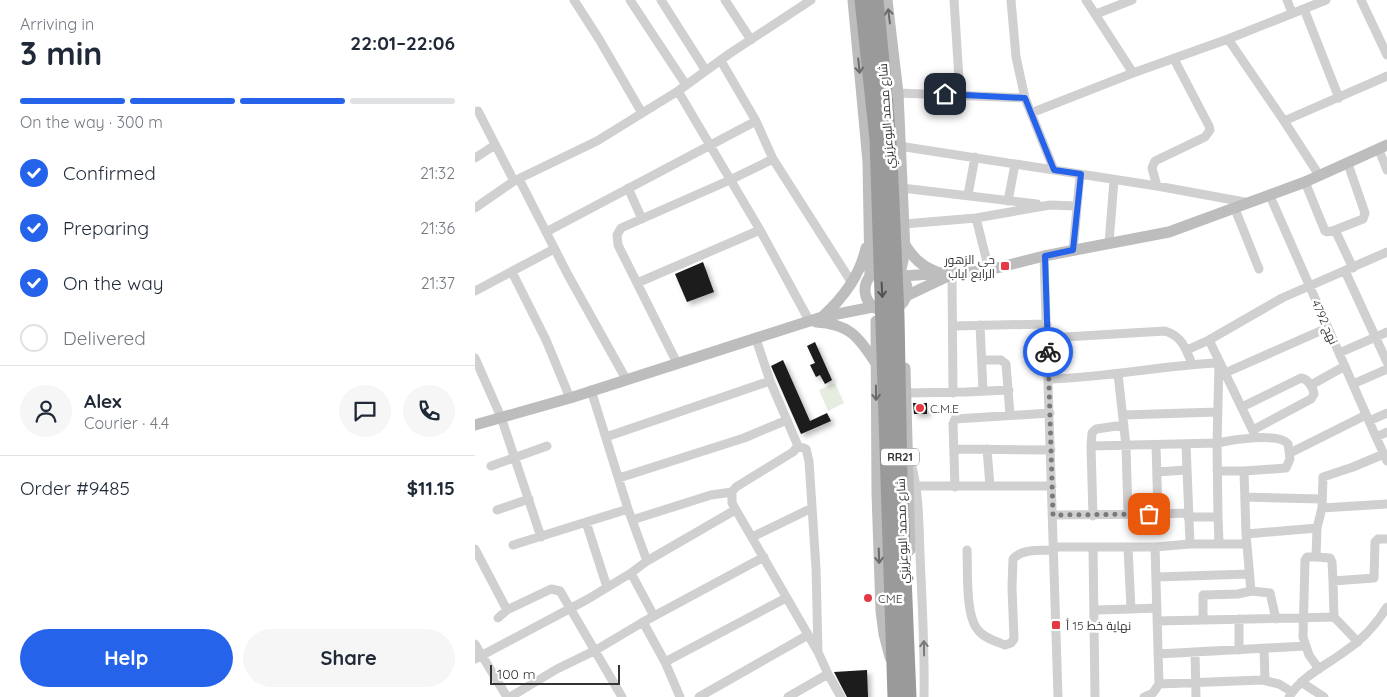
<!DOCTYPE html>
<meta charset="utf-8">
<style>
body{margin:0;font-family:Quicksand,Cairo,sans-serif;background:#f6f6f7;color:#1f2937;height:100vh;display:flex;flex-direction:column;font-size:19px;white-space:nowrap}
*{box-sizing:border-box;margin:0}
p{font-size:16px;color:#747a83}
.icon{flex:none;width:28px;height:28px;fill:none;stroke:currentColor;stroke-width:2;stroke-linecap:round;stroke-linejoin:round}
.map{position:relative;flex:1;overflow:hidden}
.drawer{display:flex;flex-direction:column;background:#fff;width:475px}
.drawer>*{flex:none}
.scale{position:absolute;left:15px;bottom:12px;width:130px;box-sizing:border-box;padding-left:5px;border:2px solid #333;border-top:0;font-size:14px;line-height:18px;white-space:nowrap;color:#333;-webkit-text-stroke:4px #fff;paint-order:stroke}
.pin{position:absolute;display:grid;place-items:center;width:42px;height:42px;color:#fff;margin:-21px;border-radius:10px;box-shadow:0 2px 8px #0006}
.courier{position:absolute;display:grid;place-items:center;width:50px;height:50px;margin:-25px;border:4px solid #2563eb;border-radius:50%;background:#fff;color:#222;box-shadow:0 1px 6px #0007}
.overview em{font-style:normal;font-weight:700}
.overview div{display:flex;flex-direction:column-reverse}
.overview{display:flex;align-items:center;justify-content:space-between;height:85px;padding:0 20px}
h1{font-size:32px;font-weight:700;line-height:38px}
.bar{display:grid;grid-template-columns:repeat(4,1fr);gap:8px 5px;align-content:center;height:60px;padding:0 20px}
.bar i{height:6px;border-radius:4px;background:#e0e1e3}
.bar .on{background:#2563eb}
.bar p{grid-column:span 4}
.line{display:flex;align-items:center;gap:12px;padding:0 20px;border-top:1px solid #e0e1e3}
.line div{flex:1}
.round{display:grid;place-items:center;flex:none;width:52px;height:52px;border-radius:26px;background:#f6f6f7}
ol{padding:0 20px;list-style:none}
li{display:flex;align-items:center;gap:15px;height:55px}
li p{margin-inline-start:auto}
li .icon{padding:5px;border-radius:50%;background:#2563eb;color:#fff;stroke-width:4}
li:last-child{color:#747a83}
li i{width:28px;height:28px;border:2px solid #e0e1e3;border-radius:50%}
.button{display:flex;gap:10px;margin-top:auto;padding:10px 20px}
.button a{flex:1;height:58px;border-radius:30px;background:#2563eb;color:#fff;font-size:20px;font-weight:700;line-height:58px;text-align:center}
.button a+a{background:#f6f6f7;color:#1f2937}
main{display:flex;flex:1;min-height:0}
.map>svg:first-child{display:block}
.green{fill:#e6ecdf}
.building{fill:#1a1a1a;filter:url(#shadow)}
.lines{fill:none;stroke-linecap:round;stroke-linejoin:round}
.street{stroke:#d0d0d0;stroke-width:9}
.secondary{stroke:#bdbdbd;stroke-width:11}
.highway{stroke:#9a9a9a;stroke-width:15}
.oneway{stroke:#6a6a6a}
.oneway2{stroke:#525252}
.oneway3{stroke:#7a7a7a}
.done{stroke:#7a7a7a;stroke-width:5;stroke-dasharray:0 9}
.route{stroke:#2563eb;stroke-width:6}
.poi-dot{fill:#e63946;stroke:#fff;stroke-width:2}
.labels{text-anchor:middle;dominant-baseline:central;stroke-width:5;stroke-linejoin:round;paint-order:stroke}
.shield{fill:#fff;stroke:#707070;stroke-width:1}
.shield-label{font-size:11px;font-weight:bold;fill:#333}
.street-label{font-size:12px;fill:#333;stroke:#fff}
.poi-label{font-size:12px;fill:#333;stroke:#fff;text-anchor:start}
</style>
<main>
<section class="drawer">
<div class="overview"><div><h1>3 min</h1><p>Arriving in</p></div><em>22:01–22:06</em></div>
<div class="bar"><i class="on"></i><i class="on"></i><i class="on"></i><i></i><p>On the way · 300 m</p></div>
<ol>
<li><svg class="icon" aria-label="check" viewBox="0 0 24 24"><path d="M5 12l5 5 9-10"/></svg>Confirmed<p>21:32</p></li>
<li><svg class="icon" aria-label="check" viewBox="0 0 24 24"><path d="M5 12l5 5 9-10"/></svg>Preparing<p>21:36</p></li>
<li><svg class="icon" aria-label="check" viewBox="0 0 24 24"><path d="M5 12l5 5 9-10"/></svg>On the way<p>21:37</p></li>
<li><i></i>Delivered</li>
</ol>
<div class="line" style="height:90px"><a class="round"><svg class="icon" aria-label="person" viewBox="0 0 24 24"><circle cx="12" cy="8" r="4"/><path d="M4 21q1-7 8-7t8 7"/></svg></a><div><b>Alex</b><p>Courier · 4.4</p></div><a class="round"><svg class="icon" aria-label="chat" viewBox="0 0 24 24"><path d="M4 5h16v11H9l-5 4z"/></svg></a><a class="round"><svg class="icon" aria-label="phone" viewBox="0 0 24 24"><path d="M5 4h4l2 5-3 2q2 4 5 5l2-3 5 2v4C11 20 4 13 5 4z"/></svg></a></div>
<div class="line" style="height:65px"><div>Order #9485</div><b>$11.15</b></div>
<div class="button"><a>Help</a><a>Share</a></div>
</section>
<div class="map">
<svg width="912" height="697" viewBox="0 0 912 697">
<defs>
<filter id="shadow"><feDropShadow dx="3.5" dy="3.5" stdDeviation="2.5" flood-color="#0004"/></filter>
</defs>
<rect width="100%" height="100%" fill="#fff"/>
<!-- green -->
<path class="green" d="M 360,383 L 369,403 L 353,411 L 344,390 Z"/>
<!-- building -->
<path class="building" d="M 228,262 L 239,292 L 212,302 L 200,274 Z
M 340,342 L 357,380 L 350,384 L 345,375 L 341,377 L 335,365 L 340,363 L 332,346 Z
M 308,360 L 335,421 L 352,413 L 356,421 L 326,434 L 296,366 Z
M 438,403 L 452,403 L 452,414 L 439,414 Z
M 392,670 L 393,697 L 372,697 L 359,672 Z"/>
<g class="lines">
<!-- street -->
<path class="street" d="M 99,0 L 124,39 L 167,113
M 155,0 L 211,85
M 186,0 L 231,71
M 250,0 L 276,40
M 479,0 L 485,95
M 611,0 L 658,73
M 812,0 L 817,13
M 886,0 L 912,55
M 829,9 L 864,98
M 621,14 L 657,0
M 753,39 L 809,121 L 844,175
M 246,61 L 281,121 L 298,159 L 377,283
M 203,91 L 285,230 L 335,322
M 423,93 L 550,98 L 541,57 L 536,0
M 550,98 L 579,170
M 3,111 L 39,181
M 556,113 L 658,73 L 753,39 L 851,0
M 809,121 L 912,76
M 424,146 L 682,186 L 775,203
M 904,150 L 912,170
M 0,158 L 20,145
M 44,179 L 93,275 L 151,379
M 830,182 L 850,231 L 852,232 L 860,230 L 888,219 L 890,213 L 873,164
M 682,186 L 677,168 L 680,161 L 730,137 L 735,130 L 734,126 L 699,59
M 153,188 L 167,219
M 427,188 L 562,204
M 493,195 L 500,157
M 795,196 L 901,437 L 912,432
M 533,201 L 540,164
M 0,208 L 39,181 L 122,141 L 203,91 L 254,54 L 336,0
M 760,209 L 784,269
M 501,218 L 514,270
M 429,224 L 501,218 L 575,205 L 601,206
M 860,230 L 878,268
M 71,232 L 281,121
M 634,243 L 639,180
M 598,251 L 605,175
M 569,256 L 583,697
M 870,271 L 912,362
M 37,272 L 71,340 L 95,398
M 477,274 L 478,393
M 162,283 L 285,230
M 0,291 L 79,249
M 505,325 L 508,391
M 478,326 L 572,324
M 573,338 L 690,331 C 707,336 711,349 717,364
M 281,339 L 295,381 L 323,446 L 318,452 L 261,487 L 257,492 L 257,503 L 343,652 L 353,674 L 366,697
M 734,340 L 779,433
M 712,350 L 734,340 L 807,298 L 912,252
M 864,353 L 912,332
M 0,358 L 26,417 L 66,537
M 507,360 L 526,360 L 531,364 L 535,415
M 202,363 L 143,245 L 142,235 L 146,228 L 255,180 L 298,159
M 750,373 L 852,328
M 643,374 L 651,446 L 653,514
M 573,379 C 631,378 687,365 744,363 L 742,443 C 756,440 804,432 813,444 L 815,459 L 811,468 L 769,471
M 878,384 L 912,369
M 836,385 L 870,366
M 116,390 L 153,509 L 172,561
M 431,393 L 491,392 L 534,390
M 767,407 L 826,378 C 833,379 838,387 839,394 L 836,399 L 778,430
M 648,415 L 743,412
M 894,421 L 912,413
M 131,437 L 295,381
M 901,437 L 912,461
M 711,444 L 715,544
M 323,446 L 331,449 L 334,461 L 341,568 L 343,652
M 616,446 L 742,443 L 743,517 L 713,517
M 479,449 L 576,450
M 512,449 L 515,486
M 815,453 L 891,415
M 436,463 C 444,491 444,526 445,555 C 447,602 450,650 449,697
M 16,466 L 72,446
M 742,471 L 769,471 L 771,534
M 682,472 L 711,470
M 144,478 L 269,438 L 312,420
M 440,486 L 577,486
M 480,487 L 478,424 L 480,419 L 575,413
M 770,497 L 847,499
M 847,508 L 848,477 L 878,467 L 909,454
M 22,510 L 54,499
M 683,514 L 713,513
M 579,515 L 683,514 L 681,445
M 618,516 L 616,446 L 617,433 L 621,429 L 649,425
M 743,517 L 744,543
M 157,520 L 236,495 L 257,492
M 111,522 L 132,587
M 277,537 L 337,508
M 38,545 L 153,509
M 579,547 L 680,547 L 715,544 L 772,544
M 618,547 L 620,697
M 653,548 L 656,609 L 682,608
M 0,549 L 32,610
M 492,550 C 493,569 490,616 503,630 C 509,638 520,641 530,645 L 536,643 L 539,639 L 537,587 L 538,559 C 547,548 566,551 579,550
M 841,557 L 832,557 L 830,560 L 828,637 L 834,655 L 844,669
M 156,573 L 179,616
M 681,577 L 774,574
M 858,581 L 857,562 L 855,558 L 841,557 L 842,528 L 847,508 L 912,504
M 620,610 L 656,609
M 23,618 L 32,610 L 76,589 L 85,591 L 147,697
M 764,619 L 764,650
M 801,619 L 795,593 L 776,591 L 771,534 L 842,528
M 728,620 L 728,595 L 763,594 L 776,591
M 682,621 L 859,617
M 168,622 L 190,662 L 205,697
M 883,642 L 859,617 L 858,581 L 899,578 L 900,542 L 903,539 L 912,539
M 0,644 L 32,697
M 789,648 L 790,680
M 720,652 L 721,697
M 683,654 L 830,646
M 0,659 L 113,599 L 156,573 L 172,561 L 260,510
M 190,662 L 311,598
M 826,682 L 849,697
M 684,684 L 787,680 L 804,684 L 817,692
M 35,697 L 82,669 L 121,650 L 168,622 L 289,557
M 224,697 L 333,635
M 313,697 L 353,674
M 669,697 L 678,693 L 684,684 L 680,547
M 814,697 C 827,676 850,666 869,652 C 887,640 901,625 912,607"/>
<!-- secondary -->
<path class="secondary" d="M 378,0 L 393,162 L 395,275
M 412,0 L 423,93 L 430,251 L 425,274
M 429,243 C 438,258 448,268 465,273
M390 290a21 21 0 1 1 42 0a21 21 0 1 1-42 0Z
M 428,276 L 514,270 L 569,256 L 694,232 L 830,182 L 912,145
M 431,296 L 471,277
M 348,316 C 368,298 385,275 391,248
M 401,321 L 402,493 L 406,611 L 409,634 L 415,657
M 341,322 C 374,324 383,336 400,362
M 430,368 L 435,550
M 0,425 L 95,398 L 347,317 L 398,307"/>
<!-- highway -->
<path class="highway" d="M 387,0 L 402,139 L 420,697
M 401,0 L 410,93 L 415,158 L 422,316 L 425,479 L 434,697"/>
</g>
<!-- one-way arrows -->
<defs><path id="oneway-shaft" d="M-6 0H5M1.5-3L5.5 0L1.5 3" fill="none" stroke-width="1.6" stroke-linecap="round" stroke-linejoin="round" transform="scale(1.25)"/></defs>
<g class="oneway">
<use href="#oneway-shaft" transform="translate(414 16) rotate(-97)"/>
<use href="#oneway-shaft" transform="translate(384 66) rotate(84)"/>
<use href="#oneway-shaft" transform="translate(401 393) rotate(89)"/>
<use href="#oneway-shaft" transform="translate(404 556) rotate(88)"/>
</g>
<use class="oneway2" href="#oneway-shaft" transform="translate(407 290) rotate(87)"/>
<use class="oneway3" href="#oneway-shaft" transform="translate(449 648) rotate(-91)"/>
<g class="lines">
<!-- done -->
<path class="done" d="M 573,352 L 578,515 L 674,514"/>
<!-- route -->
<path class="route" d="M 470,94 L 550,98 L 579,170 L 606,174 L 598,250 L 570,256 L 573,352"/>
</g>
<!-- markers -->
<g class="poi-dot">
<rect x="525" y="261" width="10" height="10" rx="2.5"/>
<circle cx="445" cy="408" r="5"/>
<circle cx="393" cy="598" r="5"/>
<rect x="576" y="620" width="10" height="10" rx="2.5"/>
</g>
<g class="labels">
<!-- shield labels -->
<rect class="shield" x="406" y="448.5" width="38" height="17" rx="4"/>
<g class="shield-label">
<text x="425" y="457">RR21</text>
</g>
<!-- street labels -->
<g class="street-label">
<text transform="translate(411 116) rotate(-94)">شارع محمد البوعزيزي</text>
<text transform="translate(850 322) rotate(66)">نهج 4792</text>
<text transform="translate(427 531) rotate(-92)">شارع محمد البوعزيزي</text>
</g>
<!-- poi labels -->
<g class="poi-label">
<text x="520" y="259" text-anchor="end">حي الزهور<tspan x="520" dy="14">الرابع اياب</tspan></text>
<text x="455" y="408">C.M.E</text>
<text x="403" y="598">CME</text>
<text x="591" y="625">نهاية خط 15 أ</text>
</g>
</g>
</svg>
<div class="scale">100 m</div>
<div class="pin" style="left:674px;top:514px;background:#ea580c"><svg class="icon" aria-label="bag" viewBox="0 0 24 24"><path d="M5 8h14l-1 12H6zM9 8a3 3 0 0 1 6 0"/></svg></div>
<div class="pin" style="left:470px;top:94px;background:#1f2937"><svg class="icon" aria-label="home" viewBox="0 0 24 24"><path d="M3 11l9-7 9 7M6 9v11h12V9"/></svg></div>
<div class="courier" style="left:573px;top:352px"><svg class="icon" aria-label="bike" viewBox="0 0 24 24"><circle cx="6" cy="16" r="4"/><circle cx="18" cy="16" r="4"/><path d="M6 16l4-8h5l3 8M10 8l3 8H6M13 5h3"/></svg></div>
</div>
</main>
